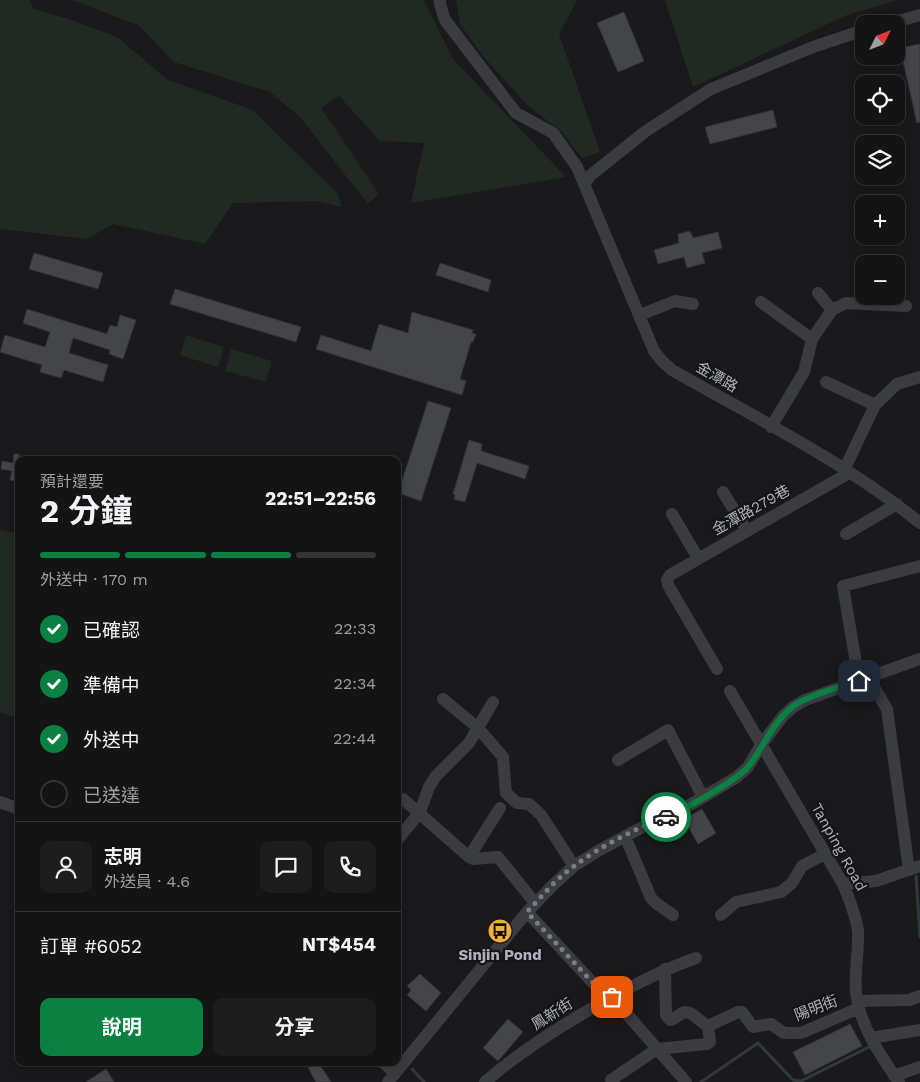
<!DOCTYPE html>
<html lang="zh-TW">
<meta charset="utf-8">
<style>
body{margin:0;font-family:"Work Sans","Noto Sans TC",sans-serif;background:#1d1d1e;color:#f1f3f6;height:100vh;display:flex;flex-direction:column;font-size:19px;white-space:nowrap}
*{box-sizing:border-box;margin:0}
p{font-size:16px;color:#9d9ea0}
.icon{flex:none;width:28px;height:28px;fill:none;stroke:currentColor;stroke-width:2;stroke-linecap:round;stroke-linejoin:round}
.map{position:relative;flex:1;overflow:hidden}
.sheet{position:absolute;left:15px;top:456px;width:386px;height:610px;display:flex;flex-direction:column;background:#141415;border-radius:10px;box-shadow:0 2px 8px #0003,0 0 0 1px #333334}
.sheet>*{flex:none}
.needle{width:32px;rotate:48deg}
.buttons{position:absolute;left:855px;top:15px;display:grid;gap:10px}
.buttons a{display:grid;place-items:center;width:50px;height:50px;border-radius:10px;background:#141415;box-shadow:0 2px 8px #0003,0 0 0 1px #333334;font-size:25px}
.pin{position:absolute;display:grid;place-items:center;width:42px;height:42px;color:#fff;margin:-21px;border-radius:10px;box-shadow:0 2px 8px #0006}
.courier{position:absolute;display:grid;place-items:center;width:50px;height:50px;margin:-25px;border:4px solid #0b8043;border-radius:50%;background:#fff;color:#222;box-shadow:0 1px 6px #0007}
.headline em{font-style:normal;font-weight:700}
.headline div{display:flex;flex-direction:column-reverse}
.headline{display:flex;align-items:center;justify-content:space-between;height:85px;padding:0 25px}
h1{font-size:32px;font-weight:700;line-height:38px}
.bar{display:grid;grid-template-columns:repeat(4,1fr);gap:8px 5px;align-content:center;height:60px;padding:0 25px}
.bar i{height:6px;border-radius:4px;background:#333334}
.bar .current{background:#0b8043}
.bar p{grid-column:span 4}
.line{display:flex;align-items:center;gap:12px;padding:0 25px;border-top:1px solid #333334}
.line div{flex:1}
.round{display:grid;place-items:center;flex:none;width:52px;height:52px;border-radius:10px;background:#1d1d1e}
ol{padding:0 25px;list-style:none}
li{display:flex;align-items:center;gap:15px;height:55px}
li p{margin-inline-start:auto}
li .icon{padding:5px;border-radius:50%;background:#0b8043;color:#fff;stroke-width:4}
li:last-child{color:#9d9ea0}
li i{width:28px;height:28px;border:2px solid #333334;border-radius:50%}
.button{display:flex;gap:10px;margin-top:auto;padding:10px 25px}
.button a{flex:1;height:58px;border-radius:10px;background:#0b8043;color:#fff;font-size:20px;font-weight:700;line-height:58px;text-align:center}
.button a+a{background:#1d1d1e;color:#f1f3f6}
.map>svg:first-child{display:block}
.green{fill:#212a22}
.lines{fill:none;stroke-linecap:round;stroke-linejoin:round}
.stream{stroke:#2f3940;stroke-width:3}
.building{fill:#444549;stroke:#343438}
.minor{stroke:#3b3c41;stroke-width:12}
.done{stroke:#797c83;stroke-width:5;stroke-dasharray:0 9}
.route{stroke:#0b8043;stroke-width:6}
.labels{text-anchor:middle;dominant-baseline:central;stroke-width:4.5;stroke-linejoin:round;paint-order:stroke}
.street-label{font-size:15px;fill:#acb1bb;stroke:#151517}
.poi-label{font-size:15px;font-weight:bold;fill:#acb1bb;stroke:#151517}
</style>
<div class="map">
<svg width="920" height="1082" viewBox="0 0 920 1082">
<rect width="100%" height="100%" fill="#1a1a1c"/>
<!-- green -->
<path class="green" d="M 0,0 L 30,0 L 33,9 L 66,18 L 117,37 L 168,80 L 253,110 L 337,193 L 342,207 L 316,201 L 233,203 L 205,244 L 113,224 L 87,239 L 0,229 Z
M 72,0 L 424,0 L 453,59 L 566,177 L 411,203 L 424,143 L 380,141 L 339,96 L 321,108 L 379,194 L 368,204 L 300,117 L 270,92 L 174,62 L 138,25 Z
M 456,0 L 577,0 L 559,34 L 600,152 L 582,158 L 562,132 L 527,105 L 483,56 L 460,24 Z
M 665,0 L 898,0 L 847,15 L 693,87 Z
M 186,335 L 224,347 L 218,367 L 180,355 Z
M 231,349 L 272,361 L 266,382 L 225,371 Z
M 0,530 L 19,533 L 19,718 L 0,713 Z"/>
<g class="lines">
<!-- stream -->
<path class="stream" d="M 916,876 L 920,937
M 412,1069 L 424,1082
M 701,1082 L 758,1043 L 793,1080 L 801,1081 L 871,1046"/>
</g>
<!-- building -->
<path class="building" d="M 624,12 L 644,61 L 618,72 L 597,23 Z
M 920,44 L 920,122 L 917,123 L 900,48 Z
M 773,110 L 777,127 L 710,144 L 705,127 Z
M 690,231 L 693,238 L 718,232 L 722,248 L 702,253 L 705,263 L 687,268 L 684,257 L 658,264 L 654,250 L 679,243 L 678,234 Z
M 34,253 L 103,273 L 98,289 L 29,269 Z
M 440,263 L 491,280 L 488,292 L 436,275 Z
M 175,289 L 301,327 L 296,342 L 170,304 Z
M 27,309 L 107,334 L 110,325 L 117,327 L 120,315 L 136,320 L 123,359 L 109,354 L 110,350 L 73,338 L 69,353 L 108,365 L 103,382 L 64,370 L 61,378 L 40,372 L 42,365 L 0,352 L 5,335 L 45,347 L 50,332 L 23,323 Z
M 412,312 L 473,330 L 472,333 L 476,334 L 473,342 L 471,342 L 460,379 L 466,381 L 462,395 L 316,349 L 321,335 L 371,351 L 379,324 L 408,333 Z
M 428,401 L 451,408 L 421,501 L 398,493 Z
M 469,440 L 482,444 L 481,451 L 529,466 L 525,479 L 477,463 L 465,502 L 454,499 L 455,495 L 453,494 Z
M 14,454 L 19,454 L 19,482 L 10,480 L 12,471 L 1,469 L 2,461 L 13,463 Z
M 702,809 L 716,833 L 698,844 L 684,819 Z
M 420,974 L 441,993 L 426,1011 L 407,995 L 411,990 L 407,986 Z
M 508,1019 L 523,1032 L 498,1061 L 483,1048 Z
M 850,1024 L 862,1046 L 805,1075 L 793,1052 Z
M 317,1062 L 318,1062 L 331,1082 L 316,1082 L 308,1068 Z
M 106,1069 L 114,1082 L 86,1082 Z"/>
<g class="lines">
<!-- minor -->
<path class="minor" d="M 440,0 L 440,4 L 445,20 L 516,113 L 553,133 L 577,167 L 654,351 L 662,361 L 672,370 C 756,418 845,462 920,523
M 888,24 L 920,15
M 584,184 L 591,175 L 646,131 L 711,89 L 813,47 L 864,30
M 818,293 L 832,310
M 761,302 L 812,339
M 640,315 L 675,301 L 693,304
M 826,382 L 875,405
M 771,427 L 804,372 L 812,339 L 832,310 L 846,303 L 906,306
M 844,470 L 875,405 L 897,384 L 920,377
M 723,492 L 747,531
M 672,514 L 698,558
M 846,534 L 897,504
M 717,669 L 668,585 L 667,580 L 670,575 L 849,473
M 868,677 L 887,709 L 909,870
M 859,681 L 843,586 L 920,566
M 730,691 L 843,884 C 849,899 856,915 858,931 C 859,952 854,973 856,993 C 860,1026 880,1055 899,1082
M 443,699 L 478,728 L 503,757 L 506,793 L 517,803 L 529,804 L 541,815 L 574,866
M 618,760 L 668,730 L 703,797
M 403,799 L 469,857 L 473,859 L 498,857 L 535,903
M 0,802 L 19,809
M 625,836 L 651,898 L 656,903 L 673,915
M 398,839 L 420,812 L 429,787 L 436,776 L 469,743 L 493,702
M 469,857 L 500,808
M 843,884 L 876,881 L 920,866
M 527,912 L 608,999
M 721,915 L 736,902 L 781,892 L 792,883 L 802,866 L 825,854
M 665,969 L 666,1015 L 670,1020 C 676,1019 680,1013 685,1012 C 692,1011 701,1023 708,1026 L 738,1012 L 742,1012 L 753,1027 L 771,1024 L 784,1033 L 801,1033 L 859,1008
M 612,997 L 686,1082
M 858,1001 L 909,1000 L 920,996
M 871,1038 L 920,1030
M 383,1062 L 395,1074
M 894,1076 L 920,1067
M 611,1080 L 657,1049 L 707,1044 L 710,1042 L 708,1026
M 388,1082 L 527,912 L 553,885 L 574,866 L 598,851 L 648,824 L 678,812 L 737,777 L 748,767 L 761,745 L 783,716 L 793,707 L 805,700 L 920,659
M 485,1082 C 515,1056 548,1034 582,1014 C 619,993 656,972 696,958"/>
</g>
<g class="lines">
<!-- done -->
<path class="done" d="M 612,997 L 608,999 L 527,912 C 542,896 556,879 574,866 C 601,846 635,829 666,817"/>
<!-- route -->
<path class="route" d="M 666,817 C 684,810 737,780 748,767 C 763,748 772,724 791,708 C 805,696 840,687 859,681"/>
</g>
<!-- icons -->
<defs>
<symbol id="bus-disc" viewBox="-11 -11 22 22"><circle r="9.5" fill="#f1af3c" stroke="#151517"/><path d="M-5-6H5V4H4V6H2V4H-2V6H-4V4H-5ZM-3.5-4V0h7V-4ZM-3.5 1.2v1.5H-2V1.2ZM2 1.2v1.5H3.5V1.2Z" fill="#111"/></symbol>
</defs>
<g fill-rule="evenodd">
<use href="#bus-disc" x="486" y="917" width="28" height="28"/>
</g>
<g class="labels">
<!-- street labels -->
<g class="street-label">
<text transform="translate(717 377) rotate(30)">金潭路</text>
<text transform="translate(751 510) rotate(-29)">金潭路279巷</text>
<text transform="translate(839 847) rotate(61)">Tanping Road</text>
<text transform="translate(816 1008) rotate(-21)">陽明街</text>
<text transform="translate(552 1014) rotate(-32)">鳳新街</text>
</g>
<!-- poi labels -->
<g class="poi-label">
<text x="500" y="955">Sinjin Pond</text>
</g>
</g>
</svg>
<div class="buttons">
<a><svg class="needle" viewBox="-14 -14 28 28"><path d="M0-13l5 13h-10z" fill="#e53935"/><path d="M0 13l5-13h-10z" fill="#9d9ea0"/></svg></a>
<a><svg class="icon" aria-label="locate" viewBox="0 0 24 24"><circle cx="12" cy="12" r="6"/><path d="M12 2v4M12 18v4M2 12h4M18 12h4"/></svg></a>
<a><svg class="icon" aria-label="layers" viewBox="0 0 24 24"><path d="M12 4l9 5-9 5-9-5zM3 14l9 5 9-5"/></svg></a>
<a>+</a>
<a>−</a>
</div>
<div class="pin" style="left:612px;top:997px;background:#ea580c"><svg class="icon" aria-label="bag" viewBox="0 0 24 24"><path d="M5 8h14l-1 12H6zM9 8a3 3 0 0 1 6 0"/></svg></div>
<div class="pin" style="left:859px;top:681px;background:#1f2937"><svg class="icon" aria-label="home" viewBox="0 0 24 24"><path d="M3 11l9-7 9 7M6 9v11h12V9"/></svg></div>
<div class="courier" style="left:666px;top:817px"><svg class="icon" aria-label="car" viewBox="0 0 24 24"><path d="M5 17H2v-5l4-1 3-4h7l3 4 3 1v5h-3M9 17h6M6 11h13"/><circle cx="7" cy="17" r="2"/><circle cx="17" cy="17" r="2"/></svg></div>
<section class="sheet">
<div class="headline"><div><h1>2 分鐘</h1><p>預計還要</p></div><em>22:51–22:56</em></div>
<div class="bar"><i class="current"></i><i class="current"></i><i class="current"></i><i></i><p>外送中 · 170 m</p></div>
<ol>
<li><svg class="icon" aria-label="check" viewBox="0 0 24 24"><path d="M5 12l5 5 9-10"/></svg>已確認<p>22:33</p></li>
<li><svg class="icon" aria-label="check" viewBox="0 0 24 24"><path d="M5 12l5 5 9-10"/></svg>準備中<p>22:34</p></li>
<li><svg class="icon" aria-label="check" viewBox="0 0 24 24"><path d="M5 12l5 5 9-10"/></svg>外送中<p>22:44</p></li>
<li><i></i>已送達</li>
</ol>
<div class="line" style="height:90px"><a class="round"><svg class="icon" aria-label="person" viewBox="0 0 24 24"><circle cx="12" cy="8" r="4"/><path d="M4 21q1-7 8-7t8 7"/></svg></a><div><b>志明</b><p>外送員 · 4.6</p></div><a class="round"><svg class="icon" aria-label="chat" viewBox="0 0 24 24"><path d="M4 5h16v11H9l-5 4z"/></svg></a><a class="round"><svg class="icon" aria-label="phone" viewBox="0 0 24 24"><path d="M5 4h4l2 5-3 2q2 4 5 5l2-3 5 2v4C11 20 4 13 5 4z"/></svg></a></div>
<div class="line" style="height:65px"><div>訂單 #6052</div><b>NT$454</b></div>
<div class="button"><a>說明</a><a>分享</a></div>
</section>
</div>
